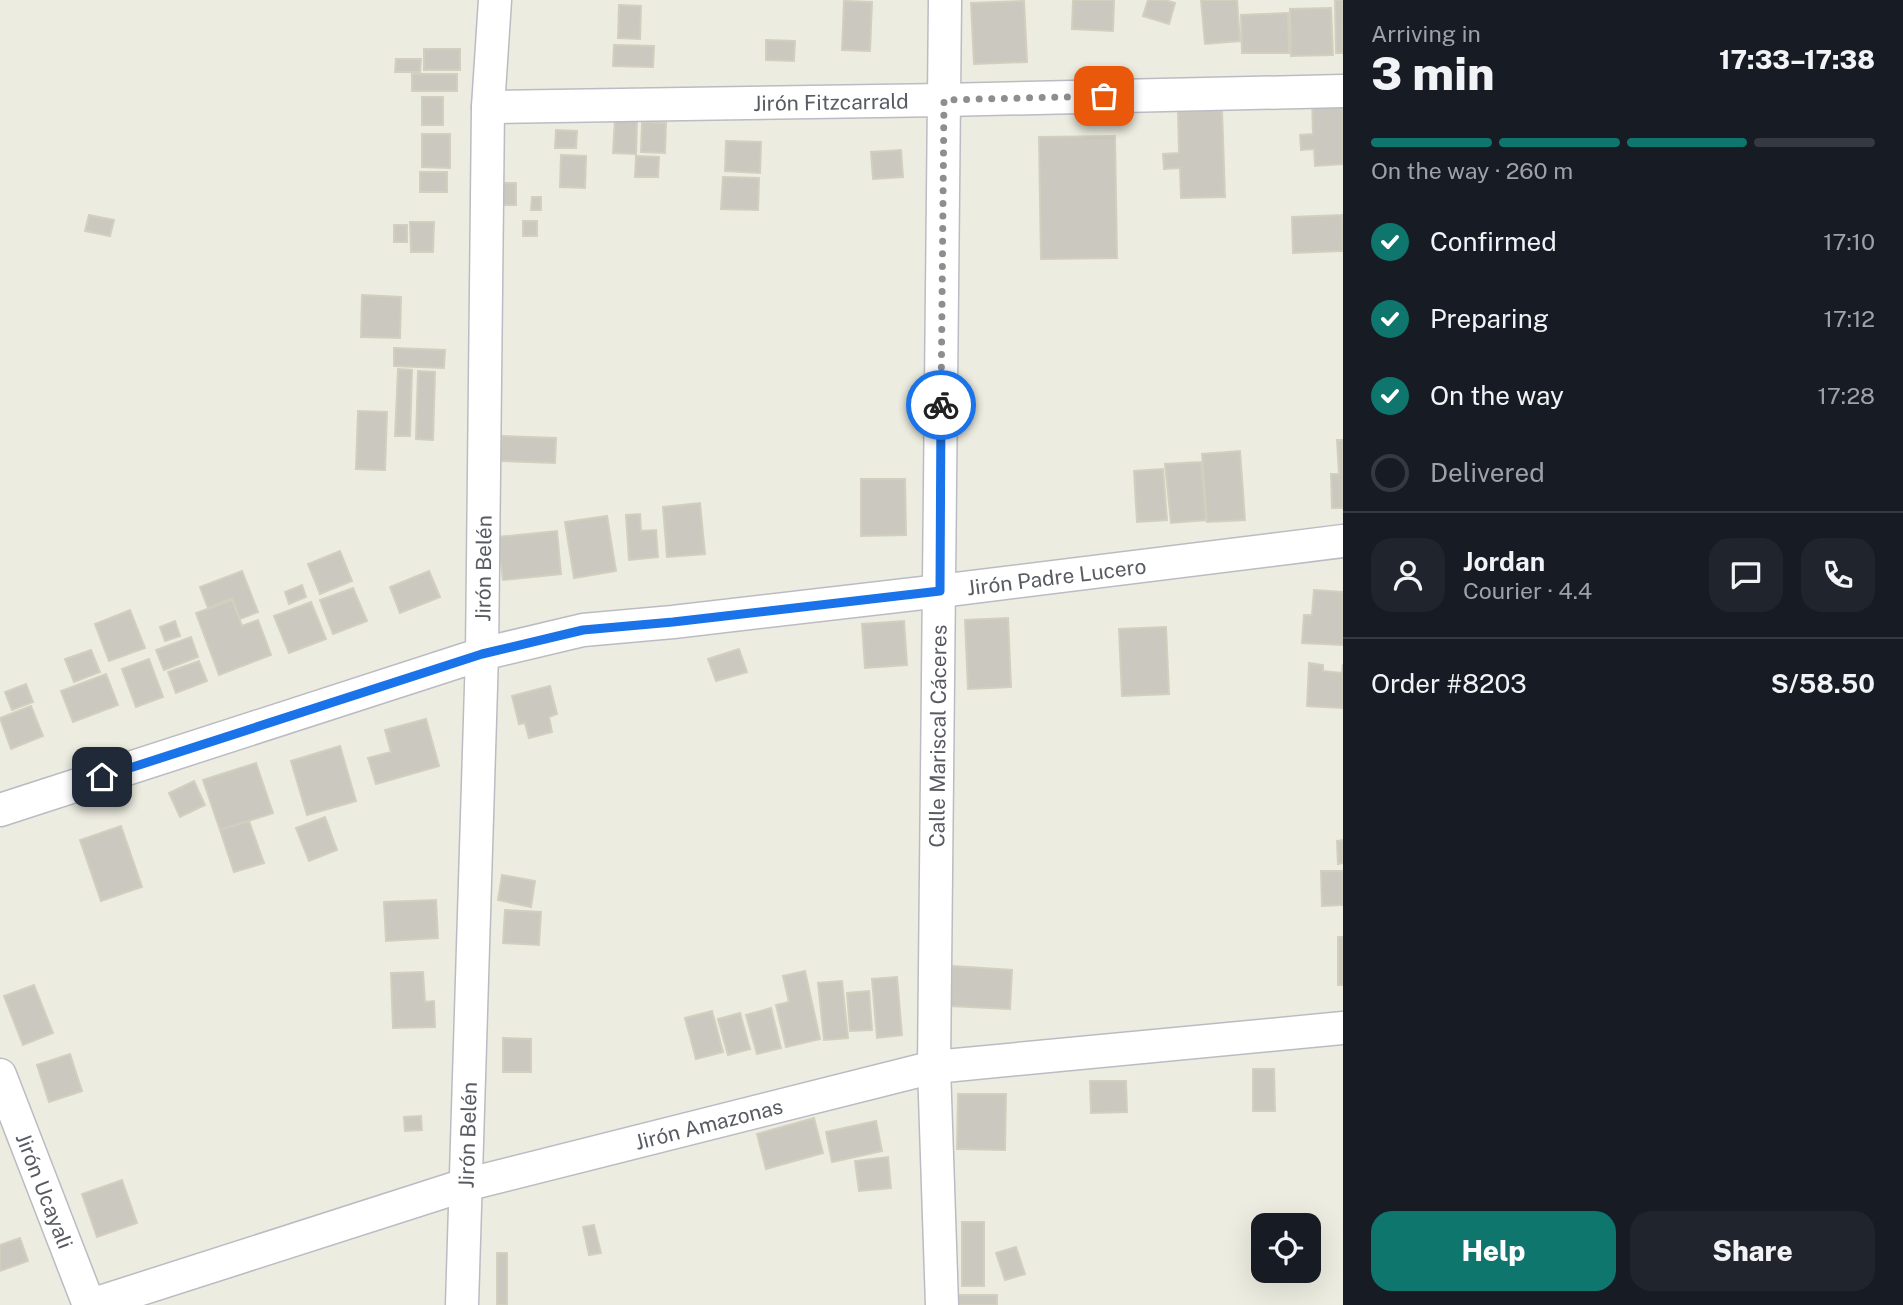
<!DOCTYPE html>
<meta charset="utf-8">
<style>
body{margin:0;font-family:"Public Sans",sans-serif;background:#20242c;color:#f1f3f6;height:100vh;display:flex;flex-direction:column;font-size:26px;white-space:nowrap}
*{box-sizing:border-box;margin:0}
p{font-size:23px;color:#9ea1a6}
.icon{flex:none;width:38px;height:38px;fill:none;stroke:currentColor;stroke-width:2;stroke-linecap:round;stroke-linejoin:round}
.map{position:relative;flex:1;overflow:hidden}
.details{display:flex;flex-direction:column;background:#171b24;width:560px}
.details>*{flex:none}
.tools{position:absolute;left:1251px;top:1213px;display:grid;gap:14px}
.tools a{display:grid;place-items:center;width:70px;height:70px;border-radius:14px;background:#171b24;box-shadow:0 7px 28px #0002;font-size:35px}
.pin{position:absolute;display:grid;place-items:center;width:60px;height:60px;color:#fff;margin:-30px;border-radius:14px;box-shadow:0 4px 10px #0006}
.courier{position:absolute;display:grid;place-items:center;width:70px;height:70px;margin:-35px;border:5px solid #1a73e8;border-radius:50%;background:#fff;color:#222;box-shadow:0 2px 9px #0007}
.overview em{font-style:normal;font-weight:800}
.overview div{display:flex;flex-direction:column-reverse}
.overview{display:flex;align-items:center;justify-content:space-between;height:119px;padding:0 28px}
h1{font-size:46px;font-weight:800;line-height:52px}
.bar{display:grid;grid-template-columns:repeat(4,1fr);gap:10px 7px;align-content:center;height:84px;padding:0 28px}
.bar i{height:9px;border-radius:5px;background:#363941}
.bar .current{background:#0f766e}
.bar p{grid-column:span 4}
.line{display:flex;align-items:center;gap:18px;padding:0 28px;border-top:2px solid #363941}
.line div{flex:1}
.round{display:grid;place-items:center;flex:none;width:74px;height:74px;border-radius:21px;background:#20242c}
ol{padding:0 28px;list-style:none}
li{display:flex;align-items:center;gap:21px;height:77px}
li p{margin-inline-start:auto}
li .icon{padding:7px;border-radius:50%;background:#0f766e;color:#fff;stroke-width:4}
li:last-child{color:#9ea1a6}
li i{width:38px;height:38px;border:4px solid #363941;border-radius:50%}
.button{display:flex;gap:14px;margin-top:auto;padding:14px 28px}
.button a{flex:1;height:80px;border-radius:21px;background:#0f766e;color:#fff;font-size:28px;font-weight:800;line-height:80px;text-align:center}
.button a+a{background:#20242c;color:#f1f3f6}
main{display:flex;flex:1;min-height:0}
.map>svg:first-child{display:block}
.building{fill:#cac8bf;stroke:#d2cfbe;stroke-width:2}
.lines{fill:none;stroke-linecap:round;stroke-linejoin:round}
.minor-casing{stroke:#bbbcc3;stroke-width:35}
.minor{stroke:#fff;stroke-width:32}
.done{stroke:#8d8e8e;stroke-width:7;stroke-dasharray:0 12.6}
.route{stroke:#1a73e8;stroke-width:9}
.labels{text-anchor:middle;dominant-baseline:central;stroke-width:6;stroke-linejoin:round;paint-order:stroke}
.street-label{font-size:21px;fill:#595b62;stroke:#fff}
</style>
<main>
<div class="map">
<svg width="1343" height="1305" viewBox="0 0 1343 1305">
<rect width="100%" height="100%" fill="#edece0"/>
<!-- building -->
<path class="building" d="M 1073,0 L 1114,0 L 1113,31 L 1072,29 Z
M 1148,0 L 1165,0 L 1175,3 L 1169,24 L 1143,16 Z
M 1201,0 L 1237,0 L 1240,41 L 1205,44 Z
M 1335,0 L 1343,0 L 1343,53 L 1336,53 Z
M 844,1 L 872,2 L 870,51 L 842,50 Z
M 1024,1 L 1027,62 L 974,64 L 971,3 Z
M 619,5 L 641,6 L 640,39 L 618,38 Z
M 1331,8 L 1333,55 L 1291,56 L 1290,9 Z
M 1288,13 L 1289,53 L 1242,53 L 1241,15 Z
M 766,40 L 795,41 L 794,61 L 766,60 Z
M 614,45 L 654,46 L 653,67 L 613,66 Z
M 424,49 L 460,49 L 460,70 L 424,70 Z
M 396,59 L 421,59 L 420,72 L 395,72 Z
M 412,74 L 457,74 L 457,91 L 412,91 Z
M 1343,96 L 1343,164 L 1315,166 L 1314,149 L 1301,150 L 1300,135 L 1313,134 L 1312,97 Z
M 422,97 L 443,97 L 443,125 L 422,125 Z
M 1222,110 L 1225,197 L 1181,198 L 1180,168 L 1164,169 L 1163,154 L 1179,153 L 1178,111 Z
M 615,119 L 637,120 L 636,154 L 613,153 Z
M 642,122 L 666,123 L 665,153 L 641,152 Z
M 556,130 L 577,131 L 576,148 L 555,148 Z
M 422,134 L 450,134 L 450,168 L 422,167 Z
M 1115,136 L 1117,258 L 1041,259 L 1039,137 Z
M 726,141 L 761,142 L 760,173 L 725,171 Z
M 901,150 L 903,177 L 873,179 L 871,152 Z
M 561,155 L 586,156 L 585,188 L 560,187 Z
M 636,156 L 659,157 L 658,177 L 635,177 Z
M 420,172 L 447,172 L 447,192 L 420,192 Z
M 723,177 L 759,178 L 758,210 L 721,209 Z
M 501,183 L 516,183 L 516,205 L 501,205 Z
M 532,197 L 541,197 L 541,210 L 531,210 Z
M 89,215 L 114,220 L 110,236 L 85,231 Z
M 1342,215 L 1343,251 L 1293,253 L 1292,217 Z
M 523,221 L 537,221 L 537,236 L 523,236 Z
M 410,222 L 434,222 L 433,252 L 411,252 Z
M 394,225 L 407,225 L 407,242 L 394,242 Z
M 362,295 L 401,297 L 400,338 L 361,337 Z
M 394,348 L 445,350 L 444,368 L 394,366 Z
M 398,369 L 412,370 L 410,436 L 395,436 Z
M 418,371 L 435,372 L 433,440 L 416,439 Z
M 358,411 L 387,412 L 385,470 L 356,469 Z
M 502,436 L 556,438 L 555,463 L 501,461 Z
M 1337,440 L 1343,440 L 1343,508 L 1332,508 L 1331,474 L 1339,474 Z
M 1240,451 L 1245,520 L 1207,522 L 1202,454 Z
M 1201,462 L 1206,520 L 1171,523 L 1165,464 Z
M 1163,469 L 1167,520 L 1137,522 L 1134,471 Z
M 861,479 L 905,479 L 906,535 L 861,536 Z
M 700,503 L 705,554 L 667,557 L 663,507 Z
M 640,514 L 641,531 L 656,530 L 658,557 L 629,560 L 626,515 Z
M 607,516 L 616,571 L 574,578 L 565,522 Z
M 557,531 L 561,574 L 503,580 L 498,537 Z
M 340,551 L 352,581 L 320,594 L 308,564 Z
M 242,571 L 258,612 L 240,619 L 232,598 L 208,608 L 200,587 Z
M 429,571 L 440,597 L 400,613 L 390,587 Z
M 302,585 L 306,597 L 289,604 L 285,592 Z
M 353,588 L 367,621 L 333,634 L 320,600 Z
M 1314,590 L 1343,592 L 1343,645 L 1302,643 L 1304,615 L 1312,615 Z
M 232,600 L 242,626 L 258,620 L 271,655 L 219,675 L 196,613 Z
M 311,602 L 326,639 L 289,653 L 274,616 Z
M 130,610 L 145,648 L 109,661 L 95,624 Z
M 1008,618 L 1011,687 L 968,689 L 965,620 Z
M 175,621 L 180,636 L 165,641 L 160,627 Z
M 904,621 L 907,665 L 865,668 L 862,624 Z
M 1166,627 L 1169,694 L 1122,696 L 1119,629 Z
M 191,637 L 198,657 L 164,670 L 156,650 Z
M 739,649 L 747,672 L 716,681 L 708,659 Z
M 91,650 L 100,672 L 74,682 L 65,659 Z
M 149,659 L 163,697 L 136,707 L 122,669 Z
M 199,661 L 207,681 L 176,693 L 168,672 Z
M 1309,663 L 1323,665 L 1323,671 L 1342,673 L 1343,664 L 1343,708 L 1307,706 Z
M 106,674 L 118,705 L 73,722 L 61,691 Z
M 26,684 L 33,702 L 12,710 L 5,692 Z
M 550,686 L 557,714 L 549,717 L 552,732 L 529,738 L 525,723 L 519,724 L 512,696 Z
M 31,706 L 43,736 L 11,749 L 0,718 Z
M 426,719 L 439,766 L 376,784 L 368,758 L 391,752 L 385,730 Z
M 340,746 L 356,801 L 307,815 L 291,761 Z
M 256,763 L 273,813 L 220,830 L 203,780 Z
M 194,781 L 205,805 L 180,817 L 169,793 Z
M 325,817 L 337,850 L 309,861 L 296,828 Z
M 249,821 L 264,863 L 234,872 L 220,830 Z
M 121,826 L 142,887 L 101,901 L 80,840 Z
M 1343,840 L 1343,863 L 1338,864 L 1337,841 Z
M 1321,871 L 1343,871 L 1343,905 L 1322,906 Z
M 502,875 L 535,881 L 531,907 L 498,900 Z
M 436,900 L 438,938 L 386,941 L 384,902 Z
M 505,910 L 541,912 L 539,945 L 503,943 Z
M 1338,937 L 1343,937 L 1343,985 L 1338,985 Z
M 952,966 L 1012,970 L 1010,1009 L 950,1006 Z
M 805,971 L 820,1039 L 786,1047 L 776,1005 L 789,1002 L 783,976 Z
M 423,972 L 425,1002 L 434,1001 L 435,1027 L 393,1028 L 391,973 Z
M 897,977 L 902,1035 L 877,1038 L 872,979 Z
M 842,981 L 848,1038 L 824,1040 L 818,983 Z
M 34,985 L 53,1033 L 23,1045 L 4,996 Z
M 869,991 L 872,1030 L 850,1031 L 847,993 Z
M 771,1008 L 781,1048 L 757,1054 L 746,1015 Z
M 712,1011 L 723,1052 L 696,1059 L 685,1018 Z
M 740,1013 L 750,1049 L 728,1055 L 718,1019 Z
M 503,1038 L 531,1039 L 531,1072 L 503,1072 Z
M 70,1054 L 82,1091 L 49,1102 L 37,1065 Z
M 1253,1069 L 1274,1069 L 1275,1111 L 1253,1111 Z
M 1090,1081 L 1126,1081 L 1127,1112 L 1091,1113 Z
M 958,1094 L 1006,1094 L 1005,1150 L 957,1149 Z
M 421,1116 L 422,1130 L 405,1131 L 404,1117 Z
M 814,1118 L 823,1153 L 766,1169 L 757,1134 Z
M 876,1121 L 882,1151 L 832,1162 L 826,1132 Z
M 888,1157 L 891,1188 L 859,1191 L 855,1161 Z
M 122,1180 L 137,1223 L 97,1237 L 82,1194 Z
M 962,1222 L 984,1222 L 984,1286 L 962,1286 Z
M 594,1225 L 601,1253 L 589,1255 L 583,1227 Z
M 20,1238 L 28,1261 L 0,1271 L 0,1245 Z
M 1016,1247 L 1025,1274 L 1005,1280 L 996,1253 Z
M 497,1253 L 507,1253 L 507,1305 L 497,1305 Z
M 956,1295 L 997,1295 L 997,1305 L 956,1305 Z"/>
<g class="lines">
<defs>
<g id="minor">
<path id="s1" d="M 488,107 L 944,100 L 1343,91"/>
<path id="s2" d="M 0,810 L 482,654 L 583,630 L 673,622 L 940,591 L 1343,541"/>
<path id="s3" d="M 0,1075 L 89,1305"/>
<path id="s4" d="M 91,1305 L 465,1185 L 934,1067 L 1343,1028"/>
<path id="s5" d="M 462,1305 L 482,654 L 488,107 L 495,0"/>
<path id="s6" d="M 942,1305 L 934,1067 L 945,0"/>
</g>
</defs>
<!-- minor casing -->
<use href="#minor" class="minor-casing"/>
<!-- minor -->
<use href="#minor" class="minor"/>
</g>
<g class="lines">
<!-- done -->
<path class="done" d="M 941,405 L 944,100 L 1104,96"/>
<!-- route -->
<path class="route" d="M 102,777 L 482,654 L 583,630 L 673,622 L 940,591 L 941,405"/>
</g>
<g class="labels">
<!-- street labels -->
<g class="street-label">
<text stroke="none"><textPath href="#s1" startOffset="343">Jirón Fitzcarrald</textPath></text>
<text stroke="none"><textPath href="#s5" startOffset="737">Jirón Belén</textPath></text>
<text stroke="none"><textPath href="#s2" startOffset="1087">Jirón Padre Lucero</textPath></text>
<text stroke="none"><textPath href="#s6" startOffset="569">Calle Mariscal Cáceres</textPath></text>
<text stroke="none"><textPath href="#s4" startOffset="644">Jirón Amazonas</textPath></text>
<text stroke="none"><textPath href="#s5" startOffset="170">Jirón Belén</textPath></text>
<text stroke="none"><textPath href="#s3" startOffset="124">Jirón Ucayali</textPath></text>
</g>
</g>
</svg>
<div class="tools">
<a><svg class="icon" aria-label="locate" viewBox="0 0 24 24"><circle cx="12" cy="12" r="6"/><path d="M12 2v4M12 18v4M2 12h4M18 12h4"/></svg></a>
</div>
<div class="pin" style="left:1104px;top:96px;background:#ea580c"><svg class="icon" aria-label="bag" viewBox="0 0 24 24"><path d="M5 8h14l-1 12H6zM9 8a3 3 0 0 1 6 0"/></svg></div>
<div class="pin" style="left:102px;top:777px;background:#1f2937"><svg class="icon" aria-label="home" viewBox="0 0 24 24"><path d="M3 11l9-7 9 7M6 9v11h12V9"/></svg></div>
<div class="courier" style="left:941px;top:405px"><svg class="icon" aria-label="bike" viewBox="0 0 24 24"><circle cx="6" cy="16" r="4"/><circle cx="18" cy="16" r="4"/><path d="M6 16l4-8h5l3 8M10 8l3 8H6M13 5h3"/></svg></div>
</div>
<section class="details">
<div class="overview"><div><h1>3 min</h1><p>Arriving in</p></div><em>17:33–17:38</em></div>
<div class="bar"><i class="current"></i><i class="current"></i><i class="current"></i><i></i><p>On the way · 260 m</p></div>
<ol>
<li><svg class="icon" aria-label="check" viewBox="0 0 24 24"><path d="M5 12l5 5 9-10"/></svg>Confirmed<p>17:10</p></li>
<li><svg class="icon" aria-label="check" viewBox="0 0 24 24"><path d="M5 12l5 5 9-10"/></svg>Preparing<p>17:12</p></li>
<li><svg class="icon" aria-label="check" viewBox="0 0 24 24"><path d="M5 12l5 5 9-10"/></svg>On the way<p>17:28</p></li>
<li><i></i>Delivered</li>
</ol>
<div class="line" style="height:126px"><a class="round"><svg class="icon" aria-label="person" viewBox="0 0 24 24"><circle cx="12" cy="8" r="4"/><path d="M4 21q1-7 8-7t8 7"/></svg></a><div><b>Jordan</b><p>Courier · 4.4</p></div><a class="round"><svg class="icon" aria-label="chat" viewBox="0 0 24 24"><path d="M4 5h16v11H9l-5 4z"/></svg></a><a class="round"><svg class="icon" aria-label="phone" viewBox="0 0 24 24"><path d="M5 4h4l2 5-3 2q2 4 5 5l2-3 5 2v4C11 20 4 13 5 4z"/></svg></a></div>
<div class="line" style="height:91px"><div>Order #8203</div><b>S/58.50</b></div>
<div class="button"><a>Help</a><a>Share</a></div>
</section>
</main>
